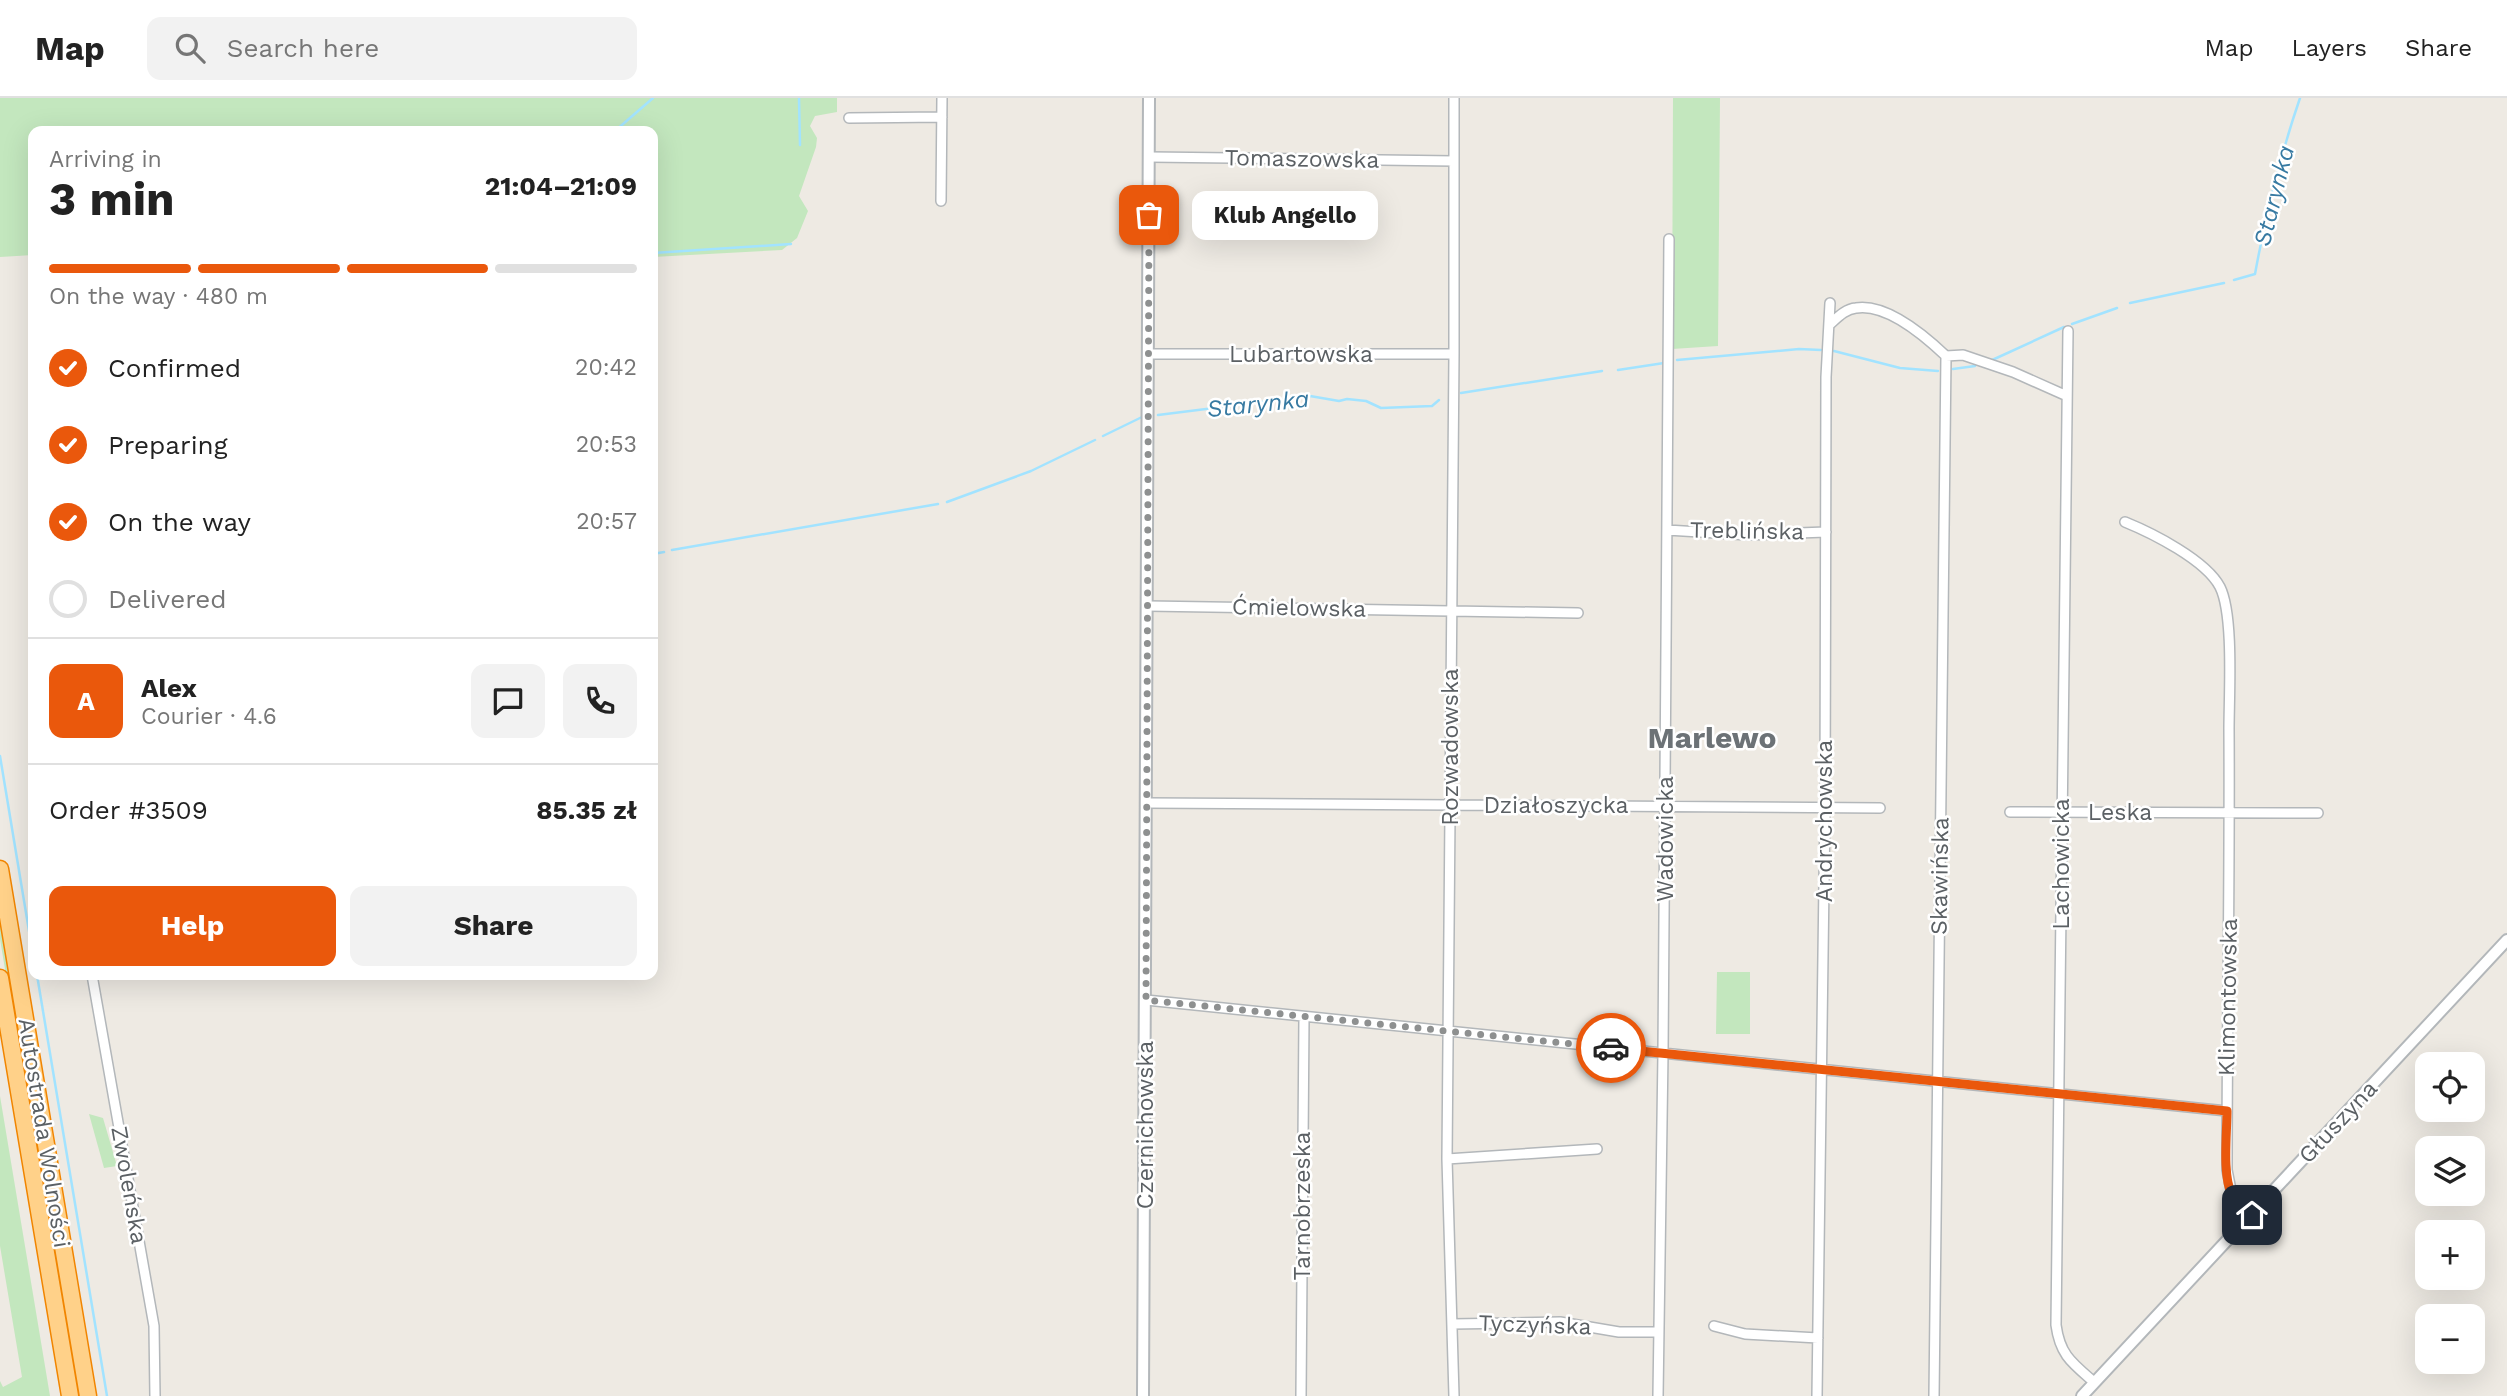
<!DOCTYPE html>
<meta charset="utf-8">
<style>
body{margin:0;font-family:"Work Sans",sans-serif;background:#f2f2f2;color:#222;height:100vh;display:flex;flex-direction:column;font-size:26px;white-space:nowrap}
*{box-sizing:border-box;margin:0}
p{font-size:23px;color:#767676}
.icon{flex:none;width:38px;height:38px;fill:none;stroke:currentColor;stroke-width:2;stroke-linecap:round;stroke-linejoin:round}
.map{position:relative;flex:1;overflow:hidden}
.side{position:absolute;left:28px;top:28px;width:630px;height:854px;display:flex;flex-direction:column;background:#fff;border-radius:14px;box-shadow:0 7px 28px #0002}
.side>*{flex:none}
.fabs{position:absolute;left:2415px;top:954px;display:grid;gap:14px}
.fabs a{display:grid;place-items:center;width:70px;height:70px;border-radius:14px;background:#fff;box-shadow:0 7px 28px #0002;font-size:35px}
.pin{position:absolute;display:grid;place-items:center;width:60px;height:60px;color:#fff;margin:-30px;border-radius:14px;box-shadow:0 4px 10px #0006}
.courier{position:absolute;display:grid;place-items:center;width:70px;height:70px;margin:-35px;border:5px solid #ea580c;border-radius:50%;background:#fff;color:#222;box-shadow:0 2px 9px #0007}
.bubble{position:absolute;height:49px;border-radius:14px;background:#fff;box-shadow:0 7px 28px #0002;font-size:23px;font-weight:700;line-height:49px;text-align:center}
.headline em{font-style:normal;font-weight:700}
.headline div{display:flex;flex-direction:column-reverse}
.headline{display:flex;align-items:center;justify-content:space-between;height:119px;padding:0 21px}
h1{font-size:46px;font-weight:700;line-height:52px}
.bar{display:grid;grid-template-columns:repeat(4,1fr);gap:10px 7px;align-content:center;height:84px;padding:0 21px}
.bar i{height:9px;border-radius:5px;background:#e0e0e0}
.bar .current{background:#ea580c}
.bar p{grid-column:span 4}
.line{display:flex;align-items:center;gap:18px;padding:0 21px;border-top:2px solid #e0e0e0}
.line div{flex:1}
.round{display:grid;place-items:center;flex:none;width:74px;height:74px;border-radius:14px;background:#f2f2f2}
ol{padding:0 21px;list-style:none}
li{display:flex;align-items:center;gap:21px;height:77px}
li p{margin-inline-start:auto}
li .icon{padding:7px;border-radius:50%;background:#ea580c;color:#fff;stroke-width:4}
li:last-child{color:#767676}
li i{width:38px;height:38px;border:4px solid #e0e0e0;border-radius:50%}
.action{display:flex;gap:14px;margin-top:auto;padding:14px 21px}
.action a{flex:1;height:80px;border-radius:14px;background:#ea580c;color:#fff;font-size:28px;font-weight:700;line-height:80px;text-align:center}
.action a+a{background:#f2f2f2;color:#222}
header{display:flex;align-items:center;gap:42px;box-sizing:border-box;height:98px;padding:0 35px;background:#fff;border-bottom:2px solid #e0e0e0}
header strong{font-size:33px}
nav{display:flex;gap:38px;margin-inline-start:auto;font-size:24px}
.search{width:490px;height:63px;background:#f2f2f2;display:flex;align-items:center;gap:18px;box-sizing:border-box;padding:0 24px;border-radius:14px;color:#767676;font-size:26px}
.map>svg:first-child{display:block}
.green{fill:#c3e7be}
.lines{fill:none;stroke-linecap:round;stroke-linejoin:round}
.stream{stroke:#a2e3ff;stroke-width:2.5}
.minor-casing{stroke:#b3b7ba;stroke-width:12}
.tertiary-casing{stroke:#b3b7ba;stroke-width:14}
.motorway-casing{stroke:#f18500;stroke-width:19}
.minor{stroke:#fff;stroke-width:9}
.tertiary{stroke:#fff;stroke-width:10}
.motorway{stroke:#ffd189;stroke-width:16}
.done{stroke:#8e9090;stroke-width:7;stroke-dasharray:0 12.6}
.route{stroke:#ea580c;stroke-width:9}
.labels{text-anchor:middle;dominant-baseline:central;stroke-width:5;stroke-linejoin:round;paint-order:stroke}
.street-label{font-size:23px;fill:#5b6064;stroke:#fff}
.water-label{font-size:24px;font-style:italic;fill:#377aa2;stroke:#fff}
.district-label{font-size:30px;font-weight:bold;fill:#6c7276;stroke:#fff}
</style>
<header>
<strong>Map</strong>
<div class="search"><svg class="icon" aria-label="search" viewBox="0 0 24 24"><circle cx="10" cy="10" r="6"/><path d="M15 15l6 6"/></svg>Search here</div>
<nav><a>Map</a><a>Layers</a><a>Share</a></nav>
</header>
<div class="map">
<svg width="2507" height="1298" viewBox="0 0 2507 1298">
<rect width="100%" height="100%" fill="#eeeae3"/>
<!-- green -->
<path class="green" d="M 0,0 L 837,0 L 837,14 L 815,18 L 810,28 L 817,40 L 816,49 L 799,98 L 808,113 L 797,140 L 782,152 L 653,159 L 653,33 L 33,33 L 33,157 L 0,159 Z
M 1673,0 L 1720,0 L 1718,248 L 1672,251 Z
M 0,812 L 73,1248 L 68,1250 L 0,841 Z
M 1717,874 L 1750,874 L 1750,936 L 1716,936 Z
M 0,998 L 50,1298 L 0,1298 L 0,1283 L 3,1289 L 22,1279 L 0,1148 Z
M 89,1016 L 103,1020 L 117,1068 L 104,1070 Z"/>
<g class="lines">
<!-- stream -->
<path class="stream" d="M 799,0 L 800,47
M 615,33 L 653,0
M 653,155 L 791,146
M 2234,182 L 2255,176 C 2266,116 2280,58 2300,0
M 2130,205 L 2224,185
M 2072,226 L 2117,210
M 1834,253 L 1900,270 L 1938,273
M 1677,262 L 1799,251 L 1821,252
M 1990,263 L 2064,229
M 1953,271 L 1975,268
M 1618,272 L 1664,265
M 1461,295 L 1602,273
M 1158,317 L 1310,298 L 1339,303 L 1347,301 L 1366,303 L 1381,310 L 1432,308 L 1439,302
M 1103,338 L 1142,319
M 947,404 L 1031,373 L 1095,342
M 672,452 L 938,406
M 653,456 L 664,454
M 0,658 L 33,857
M 37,877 L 107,1298"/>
<defs>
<path id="minor" d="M 1454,0 L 1454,256 L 1447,1061 L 1454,1298
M 849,20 L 942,19
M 1150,59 L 1454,63
M 941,103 L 942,0
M 1829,227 C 1837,220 1845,211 1856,210 C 1887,205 1926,239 1946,258
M 2068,233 L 2056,1227 C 2060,1257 2072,1265 2094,1284
M 1148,256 L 1454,256
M 1946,258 L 1963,257 L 2013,274 L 2067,298
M 2125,424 C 2152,435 2206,462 2220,489 C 2234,517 2229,597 2229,631 C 2230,778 2227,925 2227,1072 L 2232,1097 L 2252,1117
M 1667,432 L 1749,437 L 1826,434
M 1148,508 L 1578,515
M 1147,705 L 1880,710
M 2010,714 L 2318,715
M 92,877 L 154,1228 L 155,1298
M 1146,902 L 2227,1013
M 1447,1061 L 1597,1051
M 1453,1226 L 1560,1224 L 1619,1234 L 1658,1234
M 1714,1228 L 1745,1236 L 1818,1240
M 1301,1298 L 1304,919
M 1658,1298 L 1663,955 L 1669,141
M 1817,1298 L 1825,711 L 1826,279 L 1830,205
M 1934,1298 L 1946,258"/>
<path id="tertiary" d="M 1143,1298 L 1149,0
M 2082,1298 L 2507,842"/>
<path id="motorway" d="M 0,771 L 88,1298
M 0,880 L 70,1298"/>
</defs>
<!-- minor casing -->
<use href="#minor" class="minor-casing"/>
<!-- tertiary casing -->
<use href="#tertiary" class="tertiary-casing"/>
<!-- motorway casing -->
<use href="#motorway" class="motorway-casing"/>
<!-- minor -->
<use href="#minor" class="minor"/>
<!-- tertiary -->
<use href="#tertiary" class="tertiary"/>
<!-- motorway -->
<use href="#motorway" class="motorway"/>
</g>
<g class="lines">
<!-- done -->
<path class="done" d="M 1149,117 L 1146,902 L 1611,950"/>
<!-- route -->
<path class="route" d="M 1611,950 L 2227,1013 C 2227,1035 2222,1078 2232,1097 C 2236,1105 2245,1111 2252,1117"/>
</g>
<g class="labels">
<!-- street labels -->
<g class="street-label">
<text transform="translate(1302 61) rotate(1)">Tomaszowska</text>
<text x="1301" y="256">Lubartowska</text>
<text transform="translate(1747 433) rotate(1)">Treblińska</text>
<text transform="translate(1299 510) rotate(1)">Ćmielowska</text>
<text transform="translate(1450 649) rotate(-90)">Rozwadowska</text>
<text x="1556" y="707">Działoszycka</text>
<text x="2120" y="714">Leska</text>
<text transform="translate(1824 723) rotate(-90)">Andrychowska</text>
<text transform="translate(1665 741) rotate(-90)">Wadowicka</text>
<text transform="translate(2061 766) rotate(-90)">Lachowicka</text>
<text transform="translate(1940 778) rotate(-89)">Skawińska</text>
<text transform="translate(2228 899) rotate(-89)">Klimontowska</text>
<text transform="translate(2338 1024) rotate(-47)">Głuszyna</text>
<text transform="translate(1145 1027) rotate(-90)">Czernichowska</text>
<text transform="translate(44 1035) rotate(81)">Autostrada Wolności</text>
<text transform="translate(129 1087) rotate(80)">Zwoleńska</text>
<text transform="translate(1302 1108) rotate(-90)">Tarnobrzeska</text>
<text transform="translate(1535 1227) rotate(2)">Tyczyńska</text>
</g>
<!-- water labels -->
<g class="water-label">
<text transform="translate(2274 98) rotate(-76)">Starynka</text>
<text transform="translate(1258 306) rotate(-6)">Starynka</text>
</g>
<!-- district labels -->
<g class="district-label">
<text x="1712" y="639">Marlewo</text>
</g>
</g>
</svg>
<div class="fabs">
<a><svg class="icon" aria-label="locate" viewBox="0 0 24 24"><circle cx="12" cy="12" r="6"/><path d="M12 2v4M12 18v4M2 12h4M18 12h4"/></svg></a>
<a><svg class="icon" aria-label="layers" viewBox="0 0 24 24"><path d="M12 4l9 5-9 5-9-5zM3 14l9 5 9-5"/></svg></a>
<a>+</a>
<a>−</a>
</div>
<div class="pin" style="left:1149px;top:117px;background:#ea580c"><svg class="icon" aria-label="bag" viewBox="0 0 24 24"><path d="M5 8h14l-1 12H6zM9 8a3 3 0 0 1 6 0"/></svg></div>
<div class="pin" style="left:2252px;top:1117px;background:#1f2937"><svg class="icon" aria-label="home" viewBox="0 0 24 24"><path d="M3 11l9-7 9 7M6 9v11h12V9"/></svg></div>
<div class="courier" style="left:1611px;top:950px"><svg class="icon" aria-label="car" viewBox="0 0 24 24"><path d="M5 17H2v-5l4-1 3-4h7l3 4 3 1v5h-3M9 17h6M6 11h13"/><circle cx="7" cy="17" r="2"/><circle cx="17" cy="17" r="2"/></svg></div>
<div class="bubble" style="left:1192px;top:93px;width:186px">Klub Angello</div>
<section class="side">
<div class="headline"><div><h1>3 min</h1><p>Arriving in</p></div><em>21:04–21:09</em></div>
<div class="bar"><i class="current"></i><i class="current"></i><i class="current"></i><i></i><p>On the way · 480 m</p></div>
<ol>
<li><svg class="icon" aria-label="check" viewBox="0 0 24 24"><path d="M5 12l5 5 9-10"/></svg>Confirmed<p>20:42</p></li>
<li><svg class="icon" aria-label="check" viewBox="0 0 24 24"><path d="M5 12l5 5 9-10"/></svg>Preparing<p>20:53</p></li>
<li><svg class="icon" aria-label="check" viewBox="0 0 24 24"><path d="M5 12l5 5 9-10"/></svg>On the way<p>20:57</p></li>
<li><i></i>Delivered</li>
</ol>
<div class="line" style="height:126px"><b class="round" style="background:#ea580c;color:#fff">A</b><div><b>Alex</b><p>Courier · 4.6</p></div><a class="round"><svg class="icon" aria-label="chat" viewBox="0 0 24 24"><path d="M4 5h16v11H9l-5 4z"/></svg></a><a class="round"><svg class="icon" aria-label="phone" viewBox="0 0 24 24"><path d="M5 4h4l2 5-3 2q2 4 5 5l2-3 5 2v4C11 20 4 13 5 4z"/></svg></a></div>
<div class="line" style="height:91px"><div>Order #3509</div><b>85.35 zł</b></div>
<div class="action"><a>Help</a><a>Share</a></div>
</section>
</div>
